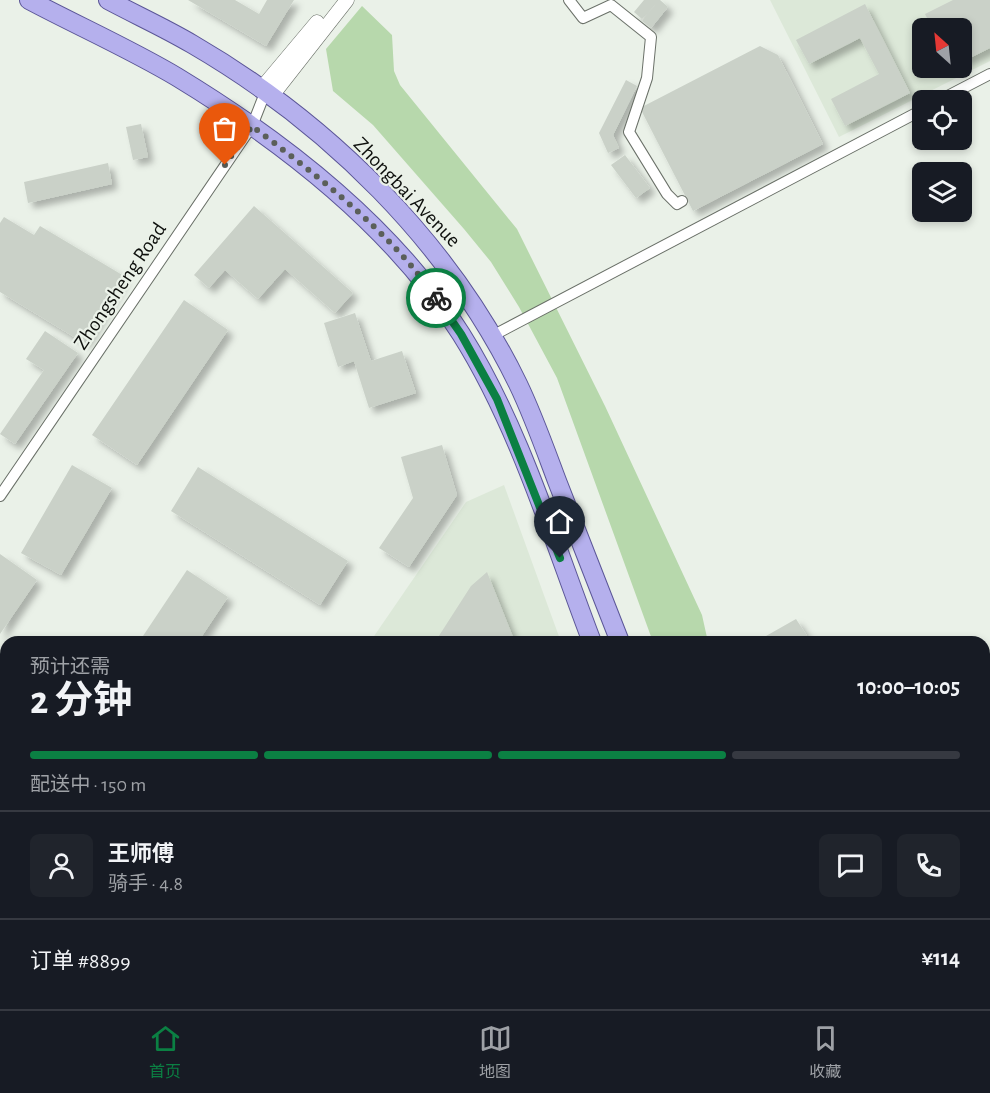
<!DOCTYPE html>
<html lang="zh">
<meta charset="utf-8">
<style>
body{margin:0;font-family:"Alegreya Sans","Noto Sans SC",sans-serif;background:#20242c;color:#f1f3f6;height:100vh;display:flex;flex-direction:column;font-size:22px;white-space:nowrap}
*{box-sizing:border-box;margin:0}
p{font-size:20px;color:#9ea1a6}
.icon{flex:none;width:33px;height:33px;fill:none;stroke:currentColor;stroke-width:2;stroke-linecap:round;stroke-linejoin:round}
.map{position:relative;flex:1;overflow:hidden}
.drawer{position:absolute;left:0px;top:636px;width:990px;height:374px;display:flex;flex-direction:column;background:#171b24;border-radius:18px 18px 0 0;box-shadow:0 3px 9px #0003}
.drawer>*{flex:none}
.needle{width:39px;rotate:333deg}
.controls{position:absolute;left:912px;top:18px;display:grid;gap:12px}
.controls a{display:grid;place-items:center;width:60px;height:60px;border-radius:9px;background:#171b24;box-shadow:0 3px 9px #0003;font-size:30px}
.pin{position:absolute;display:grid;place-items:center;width:51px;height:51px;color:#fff;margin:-62px -26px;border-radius:50% 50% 50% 0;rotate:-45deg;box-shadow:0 0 6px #0007}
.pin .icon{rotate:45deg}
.courier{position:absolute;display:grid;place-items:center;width:60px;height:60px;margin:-30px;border:4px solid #0b8043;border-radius:50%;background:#fff;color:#222;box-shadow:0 2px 8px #0007}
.head em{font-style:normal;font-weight:700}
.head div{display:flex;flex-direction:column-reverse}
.head{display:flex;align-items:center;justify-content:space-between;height:102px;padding:0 30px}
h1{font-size:39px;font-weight:700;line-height:45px}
.bar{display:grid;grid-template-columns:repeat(4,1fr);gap:9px 6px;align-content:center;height:72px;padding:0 30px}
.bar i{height:8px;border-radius:4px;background:#363941}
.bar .selected{background:#0b8043}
.bar p{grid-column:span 4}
.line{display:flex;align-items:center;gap:15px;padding:0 30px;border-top:2px solid #363941}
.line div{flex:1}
.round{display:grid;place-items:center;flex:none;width:63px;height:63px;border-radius:9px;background:#20242c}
.menu{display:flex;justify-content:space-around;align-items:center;height:84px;border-top:2px solid #363941;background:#171b24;font-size:16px;color:#9ea1a6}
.menu a{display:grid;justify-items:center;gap:3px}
.menu .selected{color:#0b8043}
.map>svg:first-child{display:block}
.built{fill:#dce8d8;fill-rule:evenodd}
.green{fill:#b7d8ac}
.building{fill:#cad1c8;filter:url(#shadow)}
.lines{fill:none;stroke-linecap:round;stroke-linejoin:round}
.minor-casing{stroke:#6a7068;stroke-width:12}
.tertiary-casing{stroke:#6a7068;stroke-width:15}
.primary-casing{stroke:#5b5697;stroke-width:20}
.minor{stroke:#fff;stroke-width:10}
.tertiary{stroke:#fff;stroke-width:14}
.primary{stroke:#b5b0ed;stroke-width:18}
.done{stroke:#5b5f5a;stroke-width:6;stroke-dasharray:0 10.8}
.route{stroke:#0b8043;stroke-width:8}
.labels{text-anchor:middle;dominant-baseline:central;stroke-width:4.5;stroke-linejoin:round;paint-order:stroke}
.street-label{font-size:21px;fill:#0e100d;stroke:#eaf1e8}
</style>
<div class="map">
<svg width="990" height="1009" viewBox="0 0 990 1009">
<defs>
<filter id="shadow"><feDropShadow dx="5.5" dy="5.5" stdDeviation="3" flood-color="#0004"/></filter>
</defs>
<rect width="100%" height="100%" fill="#eaf1e8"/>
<!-- built -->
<path class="built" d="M 770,0 L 990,0 L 990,61 L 839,137 ZM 922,28 L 962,28 L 962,68 L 922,68 Z
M 504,485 L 561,642 L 370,642 L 466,502 Z
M 327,1004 L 430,1004 L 438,1009 L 330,1009 Z
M 517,1004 L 647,1004 L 650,1009 L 513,1009 Z"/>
<!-- green -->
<path class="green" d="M 362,6 L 392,35 L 394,71 L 400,85 L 517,229 L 605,406 L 702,615 L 708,642 L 653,642 L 557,378 L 519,307 L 491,262 L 464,229 L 373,125 L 333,91 L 326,49 Z"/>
<!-- building -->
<path class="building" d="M 188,0 L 235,0 L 259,14 L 267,0 L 294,0 L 266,46 Z
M 644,0 L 660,0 L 668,7 L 651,28 L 642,21 L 656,4 L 642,19 L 634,12 Z
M 953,0 L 990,0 L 990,48 L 962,62 L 962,28 L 932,28 L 925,14 Z
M 865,4 L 910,93 L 845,126 L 831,99 L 879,74 L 860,38 L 809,64 L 796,40 Z
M 760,46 L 778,55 L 823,144 L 693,211 L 640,108 Z
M 626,80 L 637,86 L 613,135 L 619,148 L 608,153 L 599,133 Z
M 141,124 L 148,157 L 133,160 L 126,127 Z
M 625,155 L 650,188 L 636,198 L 611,165 Z
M 108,163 L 112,184 L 28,203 L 24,182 Z
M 254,206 L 353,293 L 335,313 L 285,269 L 258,299 L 225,270 L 209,288 L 194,275 Z
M 4,217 L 34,235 L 40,226 L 124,276 L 84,343 L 0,292 L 0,223 Z
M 184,300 L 228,330 L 137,465 L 92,435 Z
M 355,313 L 371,361 L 402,351 L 416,393 L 369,408 L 354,361 L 338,367 L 324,323 Z
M 45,331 L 78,353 L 15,444 L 0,434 L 44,370 L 26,359 Z
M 442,445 L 457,495 L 409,567 L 379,548 L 413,498 L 401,457 Z
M 72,465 L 112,488 L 61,575 L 21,553 Z
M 198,467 L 348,561 L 320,605 L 171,511 Z
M 0,554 L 37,580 L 0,634 Z
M 187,570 L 228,597 L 198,642 L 139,642 Z
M 487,572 L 515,642 L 435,642 L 471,586 Z
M 796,619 L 811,642 L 769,642 L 766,636 Z
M 0,799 L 6,802 L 6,829 L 0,839 Z
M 6,872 L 6,932 L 0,942 L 0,882 Z
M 162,1004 L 216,1004 L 231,1009 L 150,1009 Z
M 336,1004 L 374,1004 L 375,1005 L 368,1009 L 339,1009 Z"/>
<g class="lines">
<defs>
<path id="minor" d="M 569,0 L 583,18 L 611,5 L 651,37 L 647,78 L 629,132 L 667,194 L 677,204 L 682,201
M 940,100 L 990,74
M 492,336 L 922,110
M 0,496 L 252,126 L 265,93"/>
<path id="tertiary" d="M 260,90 L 317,22
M 271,97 L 347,0
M 0,746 L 6,750
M 302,1004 L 305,1009
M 63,1009 L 74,1004"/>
<path id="primary" d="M 29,0 C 78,26 130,49 177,77 C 284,142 394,228 461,334 C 519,426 553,540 592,642
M 108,0 C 136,15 165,28 192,44 C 328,123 449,242 518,384 C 533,415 545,449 557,481 C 578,535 599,588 620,642
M 729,1004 L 731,1009
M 756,1004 L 758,1009"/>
</defs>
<!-- minor casing -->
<use href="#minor" class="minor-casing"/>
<!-- tertiary casing -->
<use href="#tertiary" class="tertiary-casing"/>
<!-- primary casing -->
<use href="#primary" class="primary-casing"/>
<!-- minor -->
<use href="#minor" class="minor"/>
<!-- tertiary -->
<use href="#tertiary" class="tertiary"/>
<!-- primary -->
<use href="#primary" class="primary"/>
</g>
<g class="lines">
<!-- done -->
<path class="done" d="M 225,165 L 252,126 C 315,174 391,232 436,298"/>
<!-- route -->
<path class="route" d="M 436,298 L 461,334 L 497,399 L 560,558"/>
</g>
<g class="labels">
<!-- street labels -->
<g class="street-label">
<text transform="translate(407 192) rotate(46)">Zhongbai Avenue</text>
<text transform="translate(120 286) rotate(-56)">Zhongsheng Road</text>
</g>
</g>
</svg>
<div class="controls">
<a><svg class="needle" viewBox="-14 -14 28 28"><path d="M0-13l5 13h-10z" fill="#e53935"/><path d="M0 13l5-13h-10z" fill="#9ea1a6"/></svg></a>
<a><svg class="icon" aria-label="locate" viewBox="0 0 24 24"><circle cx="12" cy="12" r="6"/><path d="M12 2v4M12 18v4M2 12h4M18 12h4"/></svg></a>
<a><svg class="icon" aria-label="layers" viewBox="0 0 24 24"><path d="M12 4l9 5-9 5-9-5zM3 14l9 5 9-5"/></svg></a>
</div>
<div class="pin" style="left:225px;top:165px;background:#ea580c"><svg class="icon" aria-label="bag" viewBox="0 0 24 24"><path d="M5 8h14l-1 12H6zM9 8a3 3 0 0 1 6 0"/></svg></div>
<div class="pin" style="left:560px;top:558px;background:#1f2937"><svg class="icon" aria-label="home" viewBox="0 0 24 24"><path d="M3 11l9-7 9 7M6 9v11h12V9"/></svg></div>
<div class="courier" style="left:436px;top:298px"><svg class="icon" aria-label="bike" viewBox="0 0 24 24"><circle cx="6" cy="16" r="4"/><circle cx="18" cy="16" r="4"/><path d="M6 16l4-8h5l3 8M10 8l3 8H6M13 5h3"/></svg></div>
<section class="drawer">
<div class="head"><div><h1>2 分钟</h1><p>预计还需</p></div><em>10:00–10:05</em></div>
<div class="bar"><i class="selected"></i><i class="selected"></i><i class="selected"></i><i></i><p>配送中 · 150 m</p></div>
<div class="line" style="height:108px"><a class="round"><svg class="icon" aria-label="person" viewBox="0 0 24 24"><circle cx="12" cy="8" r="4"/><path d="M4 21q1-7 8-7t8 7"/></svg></a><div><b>王师傅</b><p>骑手 · 4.8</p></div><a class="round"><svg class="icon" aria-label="chat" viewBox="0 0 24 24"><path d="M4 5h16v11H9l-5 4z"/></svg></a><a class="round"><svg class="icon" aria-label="phone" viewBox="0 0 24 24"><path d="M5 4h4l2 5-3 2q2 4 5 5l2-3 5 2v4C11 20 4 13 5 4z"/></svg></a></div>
<div class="line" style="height:78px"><div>订单 #8899</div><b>¥114</b></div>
</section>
</div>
<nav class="menu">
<a class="selected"><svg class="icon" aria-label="home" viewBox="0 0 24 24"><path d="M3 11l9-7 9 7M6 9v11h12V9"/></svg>首页</a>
<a><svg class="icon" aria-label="map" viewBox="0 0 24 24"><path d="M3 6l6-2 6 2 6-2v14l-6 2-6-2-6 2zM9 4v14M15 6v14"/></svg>地图</a>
<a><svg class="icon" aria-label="saved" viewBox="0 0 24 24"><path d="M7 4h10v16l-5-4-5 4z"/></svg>收藏</a>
</nav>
